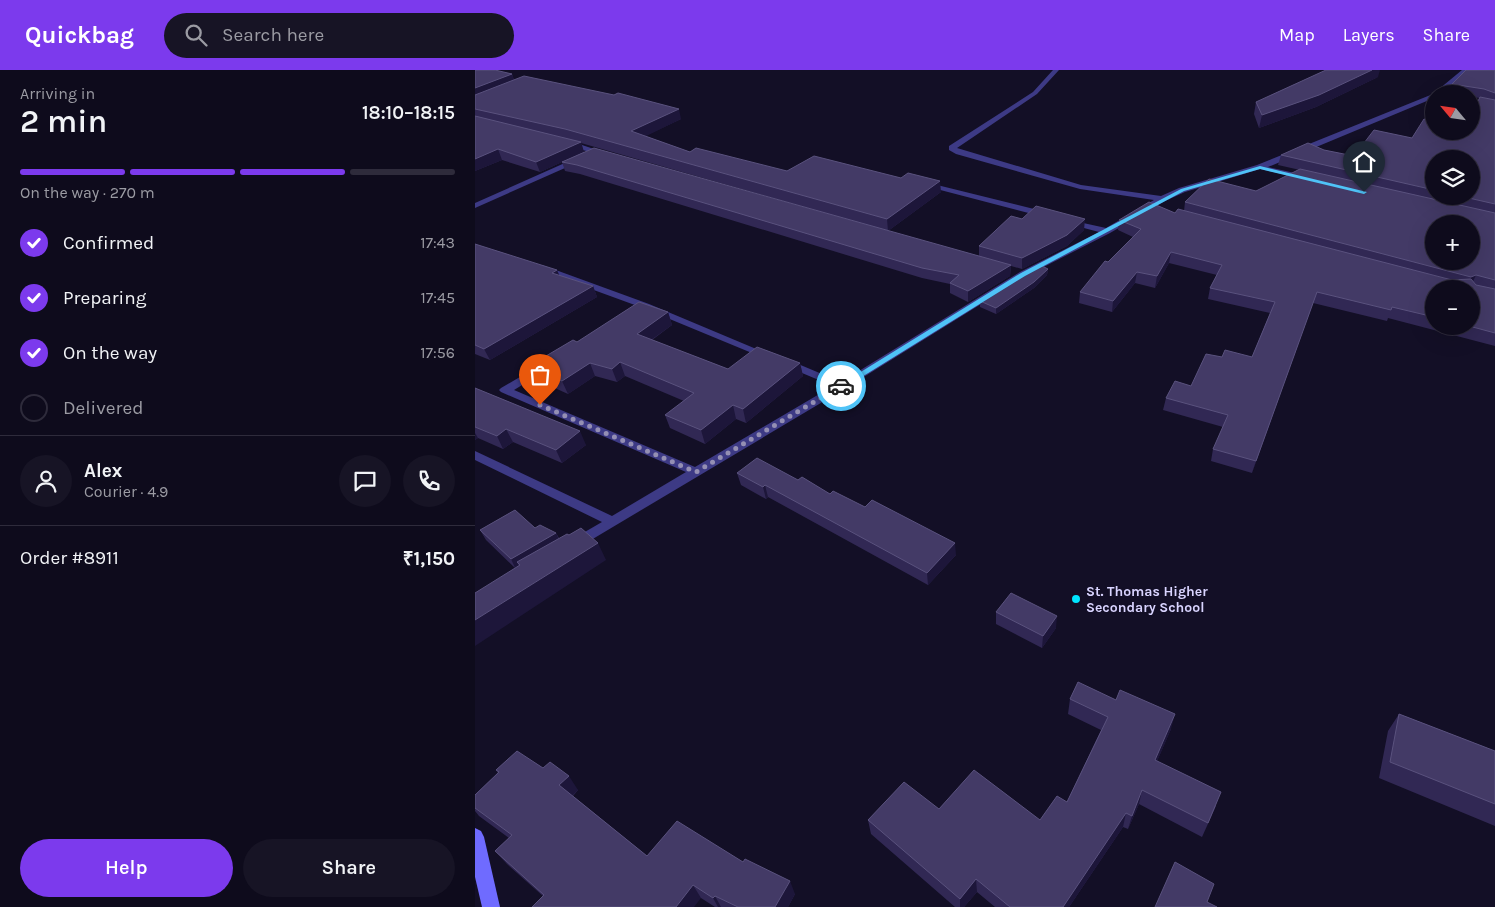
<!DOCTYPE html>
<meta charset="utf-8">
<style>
body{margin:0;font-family:Karla,sans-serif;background:#171425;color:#f1f3f6;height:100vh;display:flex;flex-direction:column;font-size:19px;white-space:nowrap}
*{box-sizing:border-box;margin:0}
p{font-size:16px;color:#9b9ba3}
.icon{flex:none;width:28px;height:28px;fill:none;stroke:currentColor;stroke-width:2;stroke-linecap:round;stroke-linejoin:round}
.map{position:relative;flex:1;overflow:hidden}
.side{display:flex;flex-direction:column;background:#0e0b1c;width:475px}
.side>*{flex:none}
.needle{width:32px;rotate:299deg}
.tools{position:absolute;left:950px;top:15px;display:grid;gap:10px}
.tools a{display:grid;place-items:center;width:55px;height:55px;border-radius:50%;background:#0e0b1c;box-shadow:0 5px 20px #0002,0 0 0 1px #2e2b3b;font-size:25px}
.pin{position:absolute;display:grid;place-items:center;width:42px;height:42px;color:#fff;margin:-51px -21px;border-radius:50% 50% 50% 0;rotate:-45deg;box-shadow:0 0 5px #0007}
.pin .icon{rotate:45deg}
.courier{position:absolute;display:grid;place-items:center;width:50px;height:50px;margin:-25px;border:4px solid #4fc3f7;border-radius:50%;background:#fff;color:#222;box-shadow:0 1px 6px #0007}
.head em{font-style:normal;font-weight:600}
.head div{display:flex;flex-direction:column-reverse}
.head{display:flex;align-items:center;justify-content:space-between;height:85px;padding:0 20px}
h1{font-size:32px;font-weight:600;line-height:38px}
.bar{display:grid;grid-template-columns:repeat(4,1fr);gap:8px 5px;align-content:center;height:60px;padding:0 20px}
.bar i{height:6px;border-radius:4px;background:#2e2b3b}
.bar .selected{background:#7c3aed}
.bar p{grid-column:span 4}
.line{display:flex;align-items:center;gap:12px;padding:0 20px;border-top:1px solid #2e2b3b}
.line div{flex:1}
.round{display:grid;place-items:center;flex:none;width:52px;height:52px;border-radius:26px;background:#171425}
ol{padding:0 20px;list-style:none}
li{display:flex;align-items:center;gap:15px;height:55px}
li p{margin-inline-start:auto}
li .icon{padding:5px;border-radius:50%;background:#7c3aed;color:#fff;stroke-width:4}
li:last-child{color:#9b9ba3}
li i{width:28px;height:28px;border:2px solid #2e2b3b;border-radius:50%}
.cta{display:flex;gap:10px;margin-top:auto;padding:10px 20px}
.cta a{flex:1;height:58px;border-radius:30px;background:#7c3aed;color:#fff;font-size:20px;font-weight:600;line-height:58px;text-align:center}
.cta a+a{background:#171425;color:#f1f3f6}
header{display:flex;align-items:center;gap:30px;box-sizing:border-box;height:70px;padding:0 25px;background:#7c3aed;color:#fff}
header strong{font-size:24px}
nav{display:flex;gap:28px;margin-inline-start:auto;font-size:18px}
.search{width:350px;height:45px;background:#171425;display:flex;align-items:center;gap:12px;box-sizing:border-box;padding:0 18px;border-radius:28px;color:#9b9ba3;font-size:19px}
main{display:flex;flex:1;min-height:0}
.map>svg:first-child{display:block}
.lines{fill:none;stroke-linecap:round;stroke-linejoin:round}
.street{fill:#3d3a85;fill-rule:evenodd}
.secondary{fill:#6f6bff;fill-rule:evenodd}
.wall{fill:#312854;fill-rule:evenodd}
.shaded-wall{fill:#1d163a}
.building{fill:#433a66;stroke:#5a527e;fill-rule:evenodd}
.route{fill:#4fc3f7}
.done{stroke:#948fb3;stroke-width:5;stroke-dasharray:0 9}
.poi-dot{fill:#00e5ff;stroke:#130f26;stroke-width:2}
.labels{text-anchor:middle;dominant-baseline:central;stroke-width:4;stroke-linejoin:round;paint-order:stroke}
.poi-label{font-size:14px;font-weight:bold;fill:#d9d4ff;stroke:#130f26;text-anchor:start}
</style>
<header>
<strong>Quickbag</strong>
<div class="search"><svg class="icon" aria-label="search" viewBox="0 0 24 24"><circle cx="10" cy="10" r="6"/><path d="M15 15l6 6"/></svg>Search here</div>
<nav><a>Map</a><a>Layers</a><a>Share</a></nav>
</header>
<main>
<section class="side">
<div class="head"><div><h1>2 min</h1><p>Arriving in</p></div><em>18:10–18:15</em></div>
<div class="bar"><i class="selected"></i><i class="selected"></i><i class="selected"></i><i></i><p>On the way · 270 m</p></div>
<ol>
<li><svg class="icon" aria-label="check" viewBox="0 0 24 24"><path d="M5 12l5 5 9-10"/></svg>Confirmed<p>17:43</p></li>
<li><svg class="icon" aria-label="check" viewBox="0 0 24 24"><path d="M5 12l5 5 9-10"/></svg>Preparing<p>17:45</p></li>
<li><svg class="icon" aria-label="check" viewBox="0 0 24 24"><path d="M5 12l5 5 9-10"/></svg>On the way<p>17:56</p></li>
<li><i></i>Delivered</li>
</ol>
<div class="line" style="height:90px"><a class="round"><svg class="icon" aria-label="person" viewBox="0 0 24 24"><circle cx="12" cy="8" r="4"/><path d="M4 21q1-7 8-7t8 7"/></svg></a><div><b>Alex</b><p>Courier · 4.9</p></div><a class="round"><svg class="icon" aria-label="chat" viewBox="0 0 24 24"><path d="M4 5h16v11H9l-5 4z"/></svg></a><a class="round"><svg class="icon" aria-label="phone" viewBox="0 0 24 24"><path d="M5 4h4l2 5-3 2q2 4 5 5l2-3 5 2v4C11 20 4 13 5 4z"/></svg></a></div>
<div class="line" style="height:65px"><div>Order #8911</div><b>₹1,150</b></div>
<div class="cta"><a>Help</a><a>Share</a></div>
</section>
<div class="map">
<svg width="1020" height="837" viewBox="0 0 1020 837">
<rect width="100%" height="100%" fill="#130f26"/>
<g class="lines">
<!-- street -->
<path class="street" d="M 578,0 L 584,0 L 562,24 L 482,78 L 606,115 L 686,126 L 704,118 L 782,95 L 958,24 L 987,0 L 994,0 L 965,24 L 959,24 L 959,28 L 793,97 L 833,106 L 833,110 L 785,99 L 710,122 L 690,131 L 635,163 L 551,206 L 371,318 L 106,476 L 96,476 L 94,473 L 96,470 L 127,452 L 0,390 L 0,381 L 137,446 L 211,402 L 26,322 L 24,320 L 26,318 L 67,294 L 75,294 L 76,296 L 75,298 L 39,320 L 220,397 L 358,316 L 308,295 L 308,291 L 316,291 L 366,312 L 545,202 L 624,162 L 590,153 L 590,149 L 631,158 L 679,130 L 605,119 L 481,84 L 474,80 L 474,76 L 558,22 Z
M 996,30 L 1020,34 L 1020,38 L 996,34 Z
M 89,71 L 95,71 L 134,84 L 130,86 L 89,75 Z
M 101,88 L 108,90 L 0,138 L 0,133 Z
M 450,112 L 575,143 L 576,145 L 569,147 L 450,116 Z
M 67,195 L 174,234 L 298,286 L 293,289 L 289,288 L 168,238 L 64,200 L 62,198 Z"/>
<!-- secondary -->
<path class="secondary" d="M 0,758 L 6,761 L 9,767 L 25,837 L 7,837 L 0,807 Z"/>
</g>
<!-- wall -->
<path class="wall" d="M 0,0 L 37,4 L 39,10 L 206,49 L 170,66 L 215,82 L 312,101 L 466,122 L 413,161 L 106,73 L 109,82 L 504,186 L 504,176 L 547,149 L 609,160 L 592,176 L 547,199 L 536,196 L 535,206 L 493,232 L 475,223 L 475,214 L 447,208 L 105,104 L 90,101 L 87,92 L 65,102 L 27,90 L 0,101 Z
M 1020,0 L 1020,276 L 913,248 L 912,251 L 838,233 L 777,403 L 736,391 L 738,379 L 748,357 L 688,340 L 691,328 L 716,316 L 747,287 L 777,287 L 795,243 L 733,229 L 735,218 L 742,205 L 694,193 L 680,218 L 660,213 L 637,242 L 604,233 L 605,222 L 658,167 L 643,160 L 644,150 L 700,143 L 709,141 L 710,132 L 781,121 L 825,100 L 803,95 L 806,85 L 849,80 L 879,86 L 937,68 L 996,61 L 1005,28 L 996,27 L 996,24 L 974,23 L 977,14 ZM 959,89 L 996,126 L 959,126 ZM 959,219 L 996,256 L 959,256 Z
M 903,7 L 841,37 L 784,58 L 779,44 L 781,32 Z
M 0,174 L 84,206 L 118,216 L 122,227 L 15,290 L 0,284 Z
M 573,199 L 572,205 L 559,218 L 521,244 L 505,237 L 505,231 Z
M 193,242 L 197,255 L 177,270 L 253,299 L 325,293 L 328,306 L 271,353 L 261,349 L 230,374 L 195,358 L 190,345 L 209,331 L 150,306 L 142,312 L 120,306 L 93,324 L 60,309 L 54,296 L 102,272 Z
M 0,318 L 111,375 L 87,393 L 38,372 L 28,379 L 3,368 L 0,370 Z
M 262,403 L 323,410 L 355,424 L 390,437 L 481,485 L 453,515 L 293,427 L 291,429 L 266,415 Z
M 60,458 L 81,463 L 84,468 L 131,490 L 40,498 L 11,470 L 5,460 Z
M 521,542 L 581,558 L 567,578 L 521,554 Z
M 595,629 L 696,659 L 682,691 L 741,736 L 727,767 L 664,734 L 653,759 L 648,757 L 594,837 L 520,837 L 502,822 L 489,837 L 480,837 L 396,764 L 393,750 L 464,739 L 565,750 L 592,732 L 626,660 L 593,644 Z
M 924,644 L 1020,681 L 1020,756 L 904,708 L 913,661 Z
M 68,698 L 103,720 L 98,726 L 172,786 L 320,824 L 313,837 L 240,837 L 226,828 L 68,826 L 32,794 L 20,781 L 34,768 L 4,746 L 0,741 L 0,725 L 23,703 L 21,700 Z"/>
<!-- shaded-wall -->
<path class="shaded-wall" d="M 897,0 L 905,0 L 903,7 L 841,37 L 784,58 L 787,45 Z
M 37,4 L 40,13 L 0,29 L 0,18 Z
M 204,39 L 206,49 L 159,72 L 156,61 Z
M 106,72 L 109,82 L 65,102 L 61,92 Z
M 23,79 L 27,90 L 0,101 L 0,89 Z
M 465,111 L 466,122 L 413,161 L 412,149 Z
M 610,149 L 609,160 L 592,176 L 547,199 L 547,188 Z
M 696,182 L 694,193 L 680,218 L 682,206 Z
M 536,195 L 535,206 L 493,232 L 493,221 Z
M 573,199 L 572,205 L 559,218 L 521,244 L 521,238 Z
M 82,200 L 87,211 L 77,203 Z
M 662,202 L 660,213 L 637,242 L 638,231 Z
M 1001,205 L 996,216 L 992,218 L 996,207 Z
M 118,216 L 122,227 L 15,290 L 9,279 Z
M 842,222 L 838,233 L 777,403 L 781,391 Z
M 193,242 L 197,255 L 166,277 L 162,264 Z
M 145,292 L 150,306 L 142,312 L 137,299 Z
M 115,293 L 120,306 L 93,324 L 87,311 Z
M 325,293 L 328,306 L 271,353 L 268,339 Z
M 258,335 L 261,349 L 230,374 L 226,360 Z
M 31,359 L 38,372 L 28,379 L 22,366 Z
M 105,361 L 111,375 L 87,393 L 81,380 Z
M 0,363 L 3,368 L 0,370 Z
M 290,415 L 293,427 L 291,429 L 288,417 Z
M 81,463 L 86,474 L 42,492 L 45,498 L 41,500 L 36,489 Z
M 123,473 L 131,490 L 0,576 L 0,550 Z
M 480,473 L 481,485 L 453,515 L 452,503 Z
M 582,546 L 581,558 L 567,578 L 568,566 Z
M 700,644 L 696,659 L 676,705 L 680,690 Z
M 94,706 L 103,720 L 94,729 L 84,715 Z
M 667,720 L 664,734 L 653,759 L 657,746 Z
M 651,743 L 648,757 L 594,837 L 588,837 Z
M 501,809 L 502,822 L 489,837 L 485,837 L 485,829 Z
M 315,811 L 320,824 L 313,837 L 300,837 Z
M 218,815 L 226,828 L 219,837 L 201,837 Z
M 240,826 L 246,837 L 243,837 L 238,828 Z"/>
<!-- building -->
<path class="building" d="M 0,0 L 20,0 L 37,4 L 0,18 Z
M 851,0 L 897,0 L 844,25 L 787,45 L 781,32 Z
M 991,0 L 1020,0 L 1020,23 L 1009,19 L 977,14 Z
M 49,6 L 139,25 L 143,23 L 204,39 L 156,61 L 215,82 L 221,78 L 312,101 L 339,86 L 426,108 L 433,103 L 465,111 L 412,149 L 90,59 L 0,39 L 0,25 Z
M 1005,27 L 1020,30 L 1020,134 L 985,126 L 996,126 L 996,89 L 959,89 L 959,120 L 806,85 L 833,73 L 849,80 L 879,86 L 899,60 L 937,68 L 949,49 L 959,51 L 959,61 L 996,61 L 996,46 Z
M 0,46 L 106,72 L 61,92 L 23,79 L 0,89 Z
M 119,78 L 536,195 L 493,221 L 475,213 L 484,205 L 447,198 L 102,95 L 87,92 Z
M 825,99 L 1020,143 L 1020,210 L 1001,205 L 996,207 L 710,132 L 734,109 L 781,121 ZM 959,154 L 996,154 L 996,191 L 959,191 Z
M 674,132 L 700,143 L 703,139 L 977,210 L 996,209 L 1001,215 L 1020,219 L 1020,263 L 994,256 L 996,256 L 996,219 L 959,219 L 959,247 L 917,237 L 916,240 L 842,222 L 781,391 L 738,379 L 753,345 L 691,328 L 700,311 L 716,316 L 731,284 L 747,287 L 750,280 L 777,287 L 800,232 L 735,218 L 747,195 L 696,182 L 682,206 L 662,202 L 638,231 L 605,222 L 630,191 L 633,192 L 666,159 L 644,150 Z
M 561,136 L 610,149 L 592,165 L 547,188 L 504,176 L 536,146 L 547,149 Z
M 0,174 L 82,200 L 77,203 L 118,216 L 9,279 L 0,275 Z
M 565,195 L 573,199 L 559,212 L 521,238 L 505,231 Z
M 164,232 L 193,242 L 162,264 L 253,299 L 282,277 L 325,293 L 268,339 L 258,335 L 226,360 L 190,345 L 219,323 L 145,292 L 137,299 L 115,293 L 87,311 L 54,296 L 98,270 L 102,272 Z
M 0,318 L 105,361 L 81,380 L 31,359 L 22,366 L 0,357 Z
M 282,388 L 323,410 L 327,407 L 355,424 L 358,421 L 390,437 L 397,430 L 480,473 L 452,503 L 290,415 L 288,417 L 262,403 Z
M 40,440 L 60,458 L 65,455 L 81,463 L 36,489 L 5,460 Z
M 106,458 L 123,473 L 0,550 L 0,523 L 45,495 L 42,492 L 92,464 L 94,465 Z
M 536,523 L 582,546 L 568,566 L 521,542 Z
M 603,612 L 641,630 L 645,620 L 700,644 L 680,690 L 746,722 L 733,753 L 667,720 L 657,746 L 651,743 L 588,837 L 535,837 L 501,809 L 485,829 L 393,750 L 429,712 L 464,739 L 499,700 L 565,750 L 582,726 L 592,732 L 633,647 L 595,629 Z
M 924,644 L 1020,681 L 1020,734 L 915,692 Z
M 42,681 L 68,698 L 75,692 L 94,706 L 84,715 L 172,786 L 202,751 L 268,792 L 270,789 L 315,811 L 300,837 L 263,837 L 240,826 L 238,828 L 218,815 L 201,837 L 57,837 L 69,825 L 20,781 L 37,765 L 0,738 L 0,725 L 24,702 L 21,700 Z
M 700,792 L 739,814 L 732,832 L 742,837 L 680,837 Z"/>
<!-- route -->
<path class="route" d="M 785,96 L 892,122 L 889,124 L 785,99 L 709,121 L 550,206 L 369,318 L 363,316 L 546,203 L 706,119 Z"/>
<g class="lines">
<!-- done -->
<path class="done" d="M 65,335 L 221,402 L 366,316"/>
</g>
<!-- markers -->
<circle class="poi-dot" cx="601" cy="529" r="5"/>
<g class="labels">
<!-- poi labels -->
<g class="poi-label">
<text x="611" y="521">St. Thomas Higher<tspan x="611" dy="16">Secondary School</tspan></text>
</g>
</g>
</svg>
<div class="tools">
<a><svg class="needle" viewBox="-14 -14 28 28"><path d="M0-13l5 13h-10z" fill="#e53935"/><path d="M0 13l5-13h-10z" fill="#9b9ba3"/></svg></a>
<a><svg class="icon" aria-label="layers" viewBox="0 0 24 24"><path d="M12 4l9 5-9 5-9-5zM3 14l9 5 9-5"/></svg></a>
<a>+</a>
<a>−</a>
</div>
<div class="pin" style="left:65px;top:335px;background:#ea580c"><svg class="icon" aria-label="bag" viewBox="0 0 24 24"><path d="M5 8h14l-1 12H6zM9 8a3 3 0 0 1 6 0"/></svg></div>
<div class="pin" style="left:889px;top:122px;background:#1f2937"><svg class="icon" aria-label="home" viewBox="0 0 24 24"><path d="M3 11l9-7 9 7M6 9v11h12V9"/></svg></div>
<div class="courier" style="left:366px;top:316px"><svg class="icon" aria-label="car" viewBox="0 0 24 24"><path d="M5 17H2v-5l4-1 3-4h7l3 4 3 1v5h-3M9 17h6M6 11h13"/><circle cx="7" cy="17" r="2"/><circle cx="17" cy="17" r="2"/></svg></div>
</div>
</main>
